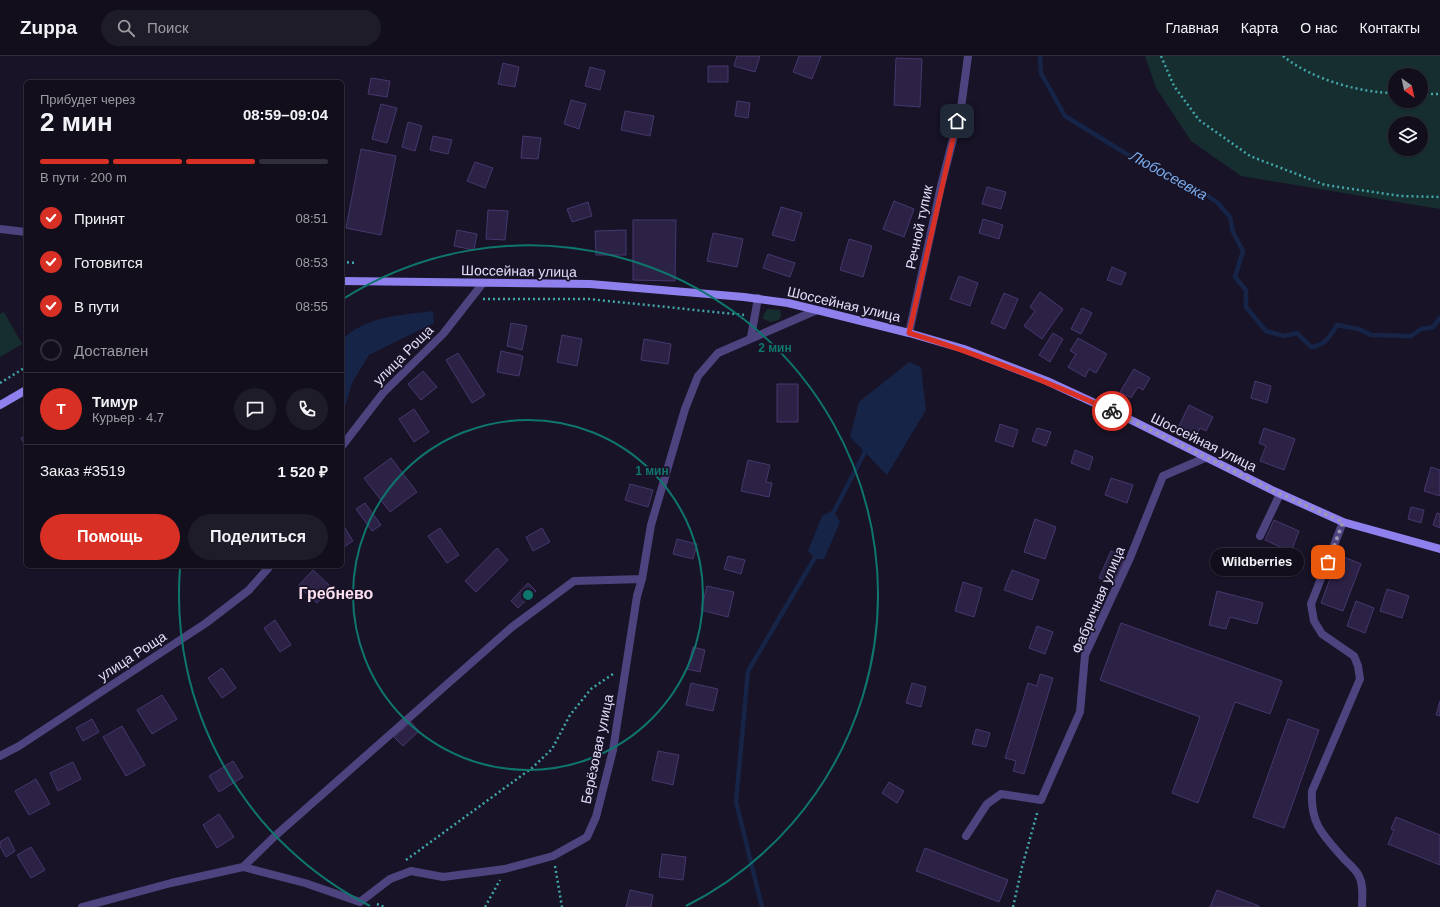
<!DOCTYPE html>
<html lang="ru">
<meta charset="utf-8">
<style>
body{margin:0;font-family:Helvetica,sans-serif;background:#1f1c29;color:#f1f3f6;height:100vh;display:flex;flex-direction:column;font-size:15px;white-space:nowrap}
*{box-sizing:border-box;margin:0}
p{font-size:13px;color:#9c9ca3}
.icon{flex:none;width:22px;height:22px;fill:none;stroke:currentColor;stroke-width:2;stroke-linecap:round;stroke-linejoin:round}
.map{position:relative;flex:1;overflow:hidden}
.drawer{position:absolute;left:24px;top:24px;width:320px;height:488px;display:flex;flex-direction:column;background:#120e1c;border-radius:6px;box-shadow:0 1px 3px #0004,0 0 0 1px #312e3b}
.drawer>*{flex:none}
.needle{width:26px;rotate:147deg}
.fabs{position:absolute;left:1388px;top:12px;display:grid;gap:8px}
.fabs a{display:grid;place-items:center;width:40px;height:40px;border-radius:50%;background:#120e1c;box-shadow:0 1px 3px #0004,0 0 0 1px #312e3b;font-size:20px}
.pin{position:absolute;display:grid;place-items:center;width:34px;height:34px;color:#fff;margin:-17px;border-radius:8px;box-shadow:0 2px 6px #0006}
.courier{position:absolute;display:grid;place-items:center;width:40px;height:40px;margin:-20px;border:3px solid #d93025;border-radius:50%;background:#fff;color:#222;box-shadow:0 1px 5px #0007}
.bubble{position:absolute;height:28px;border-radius:14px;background:#120e1c;box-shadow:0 1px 3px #0004,0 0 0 1px #312e3b;font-size:13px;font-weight:700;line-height:28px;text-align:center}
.overview em{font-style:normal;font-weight:700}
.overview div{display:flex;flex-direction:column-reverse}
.overview{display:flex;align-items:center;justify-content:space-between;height:68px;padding:0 16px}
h1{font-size:26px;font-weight:700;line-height:30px}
.bar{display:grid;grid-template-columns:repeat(4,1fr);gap:6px 4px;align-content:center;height:48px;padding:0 16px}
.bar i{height:5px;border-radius:3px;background:#312e3b}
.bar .selected{background:#d93025}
.bar p{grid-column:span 4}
.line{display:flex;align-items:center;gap:10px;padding:0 16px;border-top:1px solid #312e3b}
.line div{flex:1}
.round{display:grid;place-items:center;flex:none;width:42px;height:42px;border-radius:21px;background:#1f1c29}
ol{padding:0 16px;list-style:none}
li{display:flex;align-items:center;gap:12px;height:44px}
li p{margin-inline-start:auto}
li .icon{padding:4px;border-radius:50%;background:#d93025;color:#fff;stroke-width:4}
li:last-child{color:#9c9ca3}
li i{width:22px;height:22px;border:2px solid #312e3b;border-radius:50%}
.primary-button{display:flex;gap:8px;margin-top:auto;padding:8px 16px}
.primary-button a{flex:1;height:46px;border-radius:24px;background:#d93025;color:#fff;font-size:16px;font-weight:700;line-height:46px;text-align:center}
.primary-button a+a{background:#1f1c29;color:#f1f3f6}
header{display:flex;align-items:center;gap:24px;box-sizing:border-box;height:56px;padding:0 20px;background:#120e1c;border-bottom:1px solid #312e3b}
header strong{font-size:19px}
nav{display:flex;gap:22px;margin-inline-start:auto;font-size:14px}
.search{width:280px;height:36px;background:#1f1c29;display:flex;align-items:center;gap:10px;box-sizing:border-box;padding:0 14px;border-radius:22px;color:#9c9ca3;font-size:15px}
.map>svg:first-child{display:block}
.green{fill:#172e30;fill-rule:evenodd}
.water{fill:#162448}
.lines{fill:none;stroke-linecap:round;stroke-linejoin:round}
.stream{stroke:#162448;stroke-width:4.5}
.building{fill:#2c2245;stroke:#47376e}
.path{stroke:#41a7ab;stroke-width:2.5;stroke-dasharray:2 3;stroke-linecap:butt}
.lane{stroke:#4d447f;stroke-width:8}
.street{stroke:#4d447f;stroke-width:8}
.secondary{stroke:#8e81ee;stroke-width:8}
.done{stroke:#9c96b0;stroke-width:4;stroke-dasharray:0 7.2}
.route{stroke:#d93025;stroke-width:5}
.ring{fill:none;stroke:#0f766e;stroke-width:2}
.labels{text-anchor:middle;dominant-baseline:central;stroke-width:3.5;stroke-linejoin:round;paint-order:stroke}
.street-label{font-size:14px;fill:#e3ddfa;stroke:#181326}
.water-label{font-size:15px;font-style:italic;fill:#79abed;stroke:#181326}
.quarter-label{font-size:16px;font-weight:bold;fill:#fbdfee;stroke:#181326}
.centre{fill:#0f766e;stroke:#181326;stroke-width:2}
.ring-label{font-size:12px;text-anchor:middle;font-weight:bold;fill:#0f766e;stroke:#181326;stroke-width:3.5;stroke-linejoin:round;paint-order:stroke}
</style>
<header>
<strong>Zuppa</strong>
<div class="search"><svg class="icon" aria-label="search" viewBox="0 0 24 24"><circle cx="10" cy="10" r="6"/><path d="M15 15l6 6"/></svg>Поиск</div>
<nav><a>Главная</a><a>Карта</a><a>О нас</a><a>Контакты</a></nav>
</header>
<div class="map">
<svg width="1440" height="851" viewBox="0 0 1440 851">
<rect width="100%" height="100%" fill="#181326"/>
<!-- green -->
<path class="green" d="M 1145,0 L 1440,0 L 1440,153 L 1241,120 L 1191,85 L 1156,32 ZM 1395,19 L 1421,19 L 1421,45 L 1395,45 ZM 1395,67 L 1421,67 L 1421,93 L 1395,93 Z
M 767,253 L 780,254 L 781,259 L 779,264 L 770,266 L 762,262 Z
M 4,256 L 22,288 L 0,301 L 0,258 Z"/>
<!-- water -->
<path class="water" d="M 433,255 L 434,267 L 369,299 L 352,327 L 342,362 L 342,284 C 365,260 402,259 433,255 Z
M 909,306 L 921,311 L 926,354 L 887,419 L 850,381 L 859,346 Z
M 833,454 L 840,466 L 824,503 L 816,503 L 808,495 L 822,460 Z"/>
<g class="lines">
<!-- stream -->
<path class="stream" d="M 1040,0 L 1041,17 L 1065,60 L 1125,97 L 1171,122 L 1198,133 L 1218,147 L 1230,161 L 1233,176 L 1243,195 L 1235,221 L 1246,234 L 1246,251 L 1266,275 L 1284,280 L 1297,277 L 1311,291 C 1325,290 1330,280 1337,269 L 1359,273 L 1371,279 L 1411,280 L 1421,273 L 1433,271 L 1440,262
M 832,459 L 865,396
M 762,851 L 736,746 L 748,615 L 817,498"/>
</g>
<!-- building -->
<path class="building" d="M 737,0 L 760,0 L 755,16 L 734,10 Z
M 799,0 L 821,0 L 812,23 L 793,16 Z
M 896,2 L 922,3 L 920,51 L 894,49 Z
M 503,7 L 519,11 L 515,31 L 498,28 Z
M 708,10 L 728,10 L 728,26 L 708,26 Z
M 590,11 L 605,15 L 600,34 L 585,30 Z
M 371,22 L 390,25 L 387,41 L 368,38 Z
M 571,44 L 586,48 L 579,73 L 564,68 Z
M 737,45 L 750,47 L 748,62 L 735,60 Z
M 381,48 L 397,52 L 387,87 L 372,83 Z
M 625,55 L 654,60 L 650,80 L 621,74 Z
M 408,66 L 422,70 L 415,95 L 402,91 Z
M 433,80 L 452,84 L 448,98 L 430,94 Z
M 523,80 L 541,82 L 538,103 L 521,102 Z
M 361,93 L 396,100 L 381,179 L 346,172 Z
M 475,106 L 493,112 L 485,132 L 467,125 Z
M 987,131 L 1006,136 L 1001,153 L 982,148 Z
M 894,145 L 914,153 L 904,181 L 883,173 Z
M 588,146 L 592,160 L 572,166 L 567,153 Z
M 781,151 L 802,157 L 794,185 L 772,179 Z
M 488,154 L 508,155 L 505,184 L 486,183 Z
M 983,163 L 1003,169 L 999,183 L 979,177 Z
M 633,164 L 676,164 L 675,225 L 633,224 Z
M 457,174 L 477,178 L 474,194 L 454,190 Z
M 626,174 L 626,199 L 596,199 L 595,175 Z
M 713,177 L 743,183 L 737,211 L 707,205 Z
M 849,183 L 872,190 L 863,221 L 840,214 Z
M 768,198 L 795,207 L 790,221 L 763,212 Z
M 1112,211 L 1126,217 L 1121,229 L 1107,224 Z
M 959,220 L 978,227 L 970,250 L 950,243 Z
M 1040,236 L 1063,253 L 1042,283 L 1024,270 L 1035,255 L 1030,251 Z
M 1004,237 L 1018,243 L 1005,273 L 991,267 Z
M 1082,252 L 1092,257 L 1081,278 L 1071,273 Z
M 511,267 L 527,270 L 522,294 L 507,290 Z
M 1053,277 L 1063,283 L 1050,306 L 1039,299 Z
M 562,279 L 582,283 L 577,310 L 557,306 Z
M 1078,282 L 1107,298 L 1096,317 L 1089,313 L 1085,321 L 1068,311 L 1076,298 L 1070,295 Z
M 644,283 L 671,288 L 668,308 L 641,304 Z
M 501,295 L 523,300 L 519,320 L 497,316 Z
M 458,297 L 485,339 L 472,347 L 446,304 Z
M 1134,313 L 1150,322 L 1143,334 L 1138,331 L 1131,342 L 1120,336 Z
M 423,315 L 437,331 L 421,344 L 408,328 Z
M 1255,325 L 1271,330 L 1267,347 L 1251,342 Z
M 777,328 L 798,328 L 798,366 L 777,366 Z
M 1189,349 L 1213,361 L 1206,375 L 1200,372 L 1196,381 L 1178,372 Z
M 414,353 L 429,376 L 414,386 L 399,363 Z
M 1000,368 L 1018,374 L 1013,391 L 995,385 Z
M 1037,372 L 1051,376 L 1046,390 L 1032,385 Z
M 1264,372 L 1295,383 L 1284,414 L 1260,405 L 1266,390 L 1259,387 Z
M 26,379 L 26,391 L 21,382 Z
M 1075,394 L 1093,401 L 1089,414 L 1071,407 Z
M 391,402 L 417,436 L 390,456 L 364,422 Z
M 748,404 L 770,409 L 766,426 L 772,427 L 769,441 L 741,435 Z
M 1431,411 L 1440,414 L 1440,440 L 1424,435 Z
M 1111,422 L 1133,429 L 1127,447 L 1105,439 Z
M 630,428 L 653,434 L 648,451 L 625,444 Z
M 365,447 L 381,469 L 372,475 L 356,453 Z
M 1411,451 L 1424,454 L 1421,467 L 1408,463 Z
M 1437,457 L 1440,458 L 1440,472 L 1433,469 Z
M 1035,463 L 1056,471 L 1045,503 L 1024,496 Z
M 1274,464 L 1299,475 L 1291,496 L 1265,484 Z
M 342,467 L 353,485 L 342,492 Z
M 440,472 L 459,499 L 447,507 L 428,480 Z
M 542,472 L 550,486 L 533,495 L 526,481 Z
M 677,483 L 697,488 L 693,503 L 673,498 Z
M 497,492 L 508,504 L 476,536 L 465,525 Z
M 1111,495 L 1125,501 L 1113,528 L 1099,522 Z
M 1339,499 L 1361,508 L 1343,555 L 1321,547 Z
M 728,500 L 745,504 L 741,518 L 724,513 Z
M 313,514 L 332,532 L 317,547 L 298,530 Z
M 1012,514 L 1039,524 L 1032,544 L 1004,534 Z
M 963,526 L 982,532 L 974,561 L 955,555 Z
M 528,527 L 536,535 L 518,552 L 511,545 Z
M 707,530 L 734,536 L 728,561 L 701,554 Z
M 1387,533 L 1409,540 L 1402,562 L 1380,555 Z
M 1217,535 L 1263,547 L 1257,568 L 1230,561 L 1226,573 L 1209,569 Z
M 1356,545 L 1374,552 L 1365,577 L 1347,570 Z
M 275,564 L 291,589 L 280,596 L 264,572 Z
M 1121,567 L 1282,625 L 1270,658 L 1235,646 L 1198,747 L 1172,737 L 1200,661 L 1100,624 Z
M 1037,570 L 1053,576 L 1045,598 L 1029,592 Z
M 693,591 L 705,594 L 700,616 L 687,613 Z
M 222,612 L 236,632 L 222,642 L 208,622 Z
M 1040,618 L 1053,622 L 1024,718 L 1013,715 L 1016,705 L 1005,702 L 1028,627 L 1037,630 Z
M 691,627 L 718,633 L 713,655 L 686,649 Z
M 912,627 L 926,631 L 921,651 L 906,647 Z
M 162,639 L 177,663 L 152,678 L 137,654 Z
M 1440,645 L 1440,660 L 1436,659 Z
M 92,663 L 99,676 L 83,685 L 76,672 Z
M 1288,663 L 1319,674 L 1284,772 L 1253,761 Z
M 411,666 L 419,675 L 403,690 L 394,681 Z
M 122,670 L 145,709 L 126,720 L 103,681 Z
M 976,673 L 990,677 L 986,691 L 972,688 Z
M 658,695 L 679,699 L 673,729 L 652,724 Z
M 233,705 L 243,721 L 219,736 L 209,720 Z
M 73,706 L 81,723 L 58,735 L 50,717 Z
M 36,723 L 50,748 L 29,759 L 15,735 Z
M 889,726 L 904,735 L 897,747 L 882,737 Z
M 219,758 L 234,781 L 217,792 L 203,769 Z
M 1396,761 L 1440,779 L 1440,809 L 1388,788 L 1394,774 L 1391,773 Z
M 8,781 L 15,795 L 6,801 L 0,790 L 0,786 Z
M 31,791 L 45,814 L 31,822 L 17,799 Z
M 925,792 L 1008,824 L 999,846 L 916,815 Z
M 662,798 L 686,801 L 683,824 L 659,821 Z
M 630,834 L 653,839 L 651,851 L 626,851 Z
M 1217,834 L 1259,850 L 1259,851 L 1210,851 Z"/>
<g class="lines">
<!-- path -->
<path class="path" d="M 1161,0 L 1174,30 L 1199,64 L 1250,100 L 1325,129 L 1401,140 L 1440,141
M 1283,0 C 1311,23 1360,37 1395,37
M 1421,38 L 1440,38
M 342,206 L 356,207
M 483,243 L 589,243 L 744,259
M 0,327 L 26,311
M 406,804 L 532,712 L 552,693 L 570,659 L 591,633 L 613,618
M 555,810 L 562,851
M 377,848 L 384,851
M 485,851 L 500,824
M 1013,851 L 1022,811 L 1038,754"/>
<!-- lane -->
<path class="lane" d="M 0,173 L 26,176
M 1343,466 L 1311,548 L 1314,565 L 1322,578 L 1354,600 L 1358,610 L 1360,623 L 1312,735 C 1310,769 1324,780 1345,804 C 1350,809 1356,814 1359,820 C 1364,830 1362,841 1362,851
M 1260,480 L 1280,438"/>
<!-- street -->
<path class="street" d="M 909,277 L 941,130 L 961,52 L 968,0
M 751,281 L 758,242
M 342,390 L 383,337 L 443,278 L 483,227
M 0,700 L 19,690 L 206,567 L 249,534 L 270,510
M 966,780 L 987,748 L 1001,738 L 1041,744 L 1080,656 L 1085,599 L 1130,502 L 1163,420 L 1205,402
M 243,811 L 305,827 L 360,846 L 390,823 L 411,815 L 443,821 L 505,813 L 553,800 L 587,781 L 596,761 L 613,694 L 637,540 L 642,523 L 651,469 L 685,353 L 698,320 L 718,297 L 817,254
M 82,851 L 171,827 L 243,811 L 275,780 L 512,571 L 574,525 L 642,523"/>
<!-- secondary -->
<path class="secondary" d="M 342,225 L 590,228 L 744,241 L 788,247 L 825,256 L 909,277 L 964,293 L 1047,325 L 1129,363 L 1274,435 L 1343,466 L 1440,493
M 0,349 L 26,334"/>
</g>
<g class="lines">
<!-- done -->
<path class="done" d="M 1112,355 L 1274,435 L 1343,466 L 1328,506"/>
<!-- route -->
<path class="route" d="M 957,65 L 909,277 C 979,298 1046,325 1112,355"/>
</g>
<!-- distance rings -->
<g class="ring">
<circle cx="528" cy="539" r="175"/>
<path d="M370 850A349 349 0 0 1 180 512M343 243A349 349 0 1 1 686 850"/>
</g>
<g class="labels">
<!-- street labels -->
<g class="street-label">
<text transform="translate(919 171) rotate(-78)">Речной тупик</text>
<text transform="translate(519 215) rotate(1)">Шоссейная улица</text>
<text transform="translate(844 248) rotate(13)">Шоссейная улица</text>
<text transform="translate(403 299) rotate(-45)">улица Роща</text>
<text transform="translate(1204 386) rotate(26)">Шоссейная улица</text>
<text transform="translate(1098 544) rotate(-67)">Фабричная улица</text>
<text transform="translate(132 600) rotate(-33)">улица Роща</text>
<text transform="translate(597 693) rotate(-78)">Берёзовая улица</text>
</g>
<!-- water labels -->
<g class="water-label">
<text transform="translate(1169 119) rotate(29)">Любосеевка</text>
</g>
<!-- quarter labels -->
<g class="quarter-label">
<text x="336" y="537">Гребнево</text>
</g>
</g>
<circle cx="528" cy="539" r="6" class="centre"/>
<g class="ring-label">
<text x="775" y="296">2 мин</text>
<text x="652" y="419">1 мин</text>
</g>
</svg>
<div class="fabs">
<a><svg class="needle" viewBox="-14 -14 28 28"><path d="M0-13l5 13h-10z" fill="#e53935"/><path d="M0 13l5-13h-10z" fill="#9c9ca3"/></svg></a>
<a><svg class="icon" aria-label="layers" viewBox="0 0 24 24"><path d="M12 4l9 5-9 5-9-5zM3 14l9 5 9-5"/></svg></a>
</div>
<div class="pin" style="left:1328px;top:506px;background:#ea580c"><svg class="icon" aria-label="bag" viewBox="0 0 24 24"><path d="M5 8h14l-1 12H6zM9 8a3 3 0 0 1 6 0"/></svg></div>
<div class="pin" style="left:957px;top:65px;background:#1f2937"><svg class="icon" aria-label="home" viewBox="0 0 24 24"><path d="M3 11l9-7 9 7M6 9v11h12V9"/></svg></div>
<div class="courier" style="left:1112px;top:355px"><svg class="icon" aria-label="bike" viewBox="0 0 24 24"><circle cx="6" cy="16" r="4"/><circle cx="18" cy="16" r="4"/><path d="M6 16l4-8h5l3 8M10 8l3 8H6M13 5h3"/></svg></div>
<div class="bubble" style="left:1210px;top:492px;width:94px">Wildberries</div>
<section class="drawer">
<div class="overview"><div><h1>2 мин</h1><p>Прибудет через</p></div><em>08:59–09:04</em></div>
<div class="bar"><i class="selected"></i><i class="selected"></i><i class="selected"></i><i></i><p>В пути · 200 m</p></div>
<ol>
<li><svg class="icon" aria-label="check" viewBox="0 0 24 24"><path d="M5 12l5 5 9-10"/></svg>Принят<p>08:51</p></li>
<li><svg class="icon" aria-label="check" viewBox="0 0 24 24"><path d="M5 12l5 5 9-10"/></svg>Готовится<p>08:53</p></li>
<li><svg class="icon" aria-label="check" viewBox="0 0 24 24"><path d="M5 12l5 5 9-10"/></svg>В пути<p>08:55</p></li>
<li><i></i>Доставлен</li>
</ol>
<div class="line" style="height:72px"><b class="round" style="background:#d93025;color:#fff">Т</b><div><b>Тимур</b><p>Курьер · 4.7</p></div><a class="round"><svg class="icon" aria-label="chat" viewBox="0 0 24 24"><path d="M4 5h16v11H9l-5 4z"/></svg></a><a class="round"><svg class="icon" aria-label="phone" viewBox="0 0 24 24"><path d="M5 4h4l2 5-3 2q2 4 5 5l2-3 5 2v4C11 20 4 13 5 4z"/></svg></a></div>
<div class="line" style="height:52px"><div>Заказ #3519</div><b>1 520 ₽</b></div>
<div class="primary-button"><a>Помощь</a><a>Поделиться</a></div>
</section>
</div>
